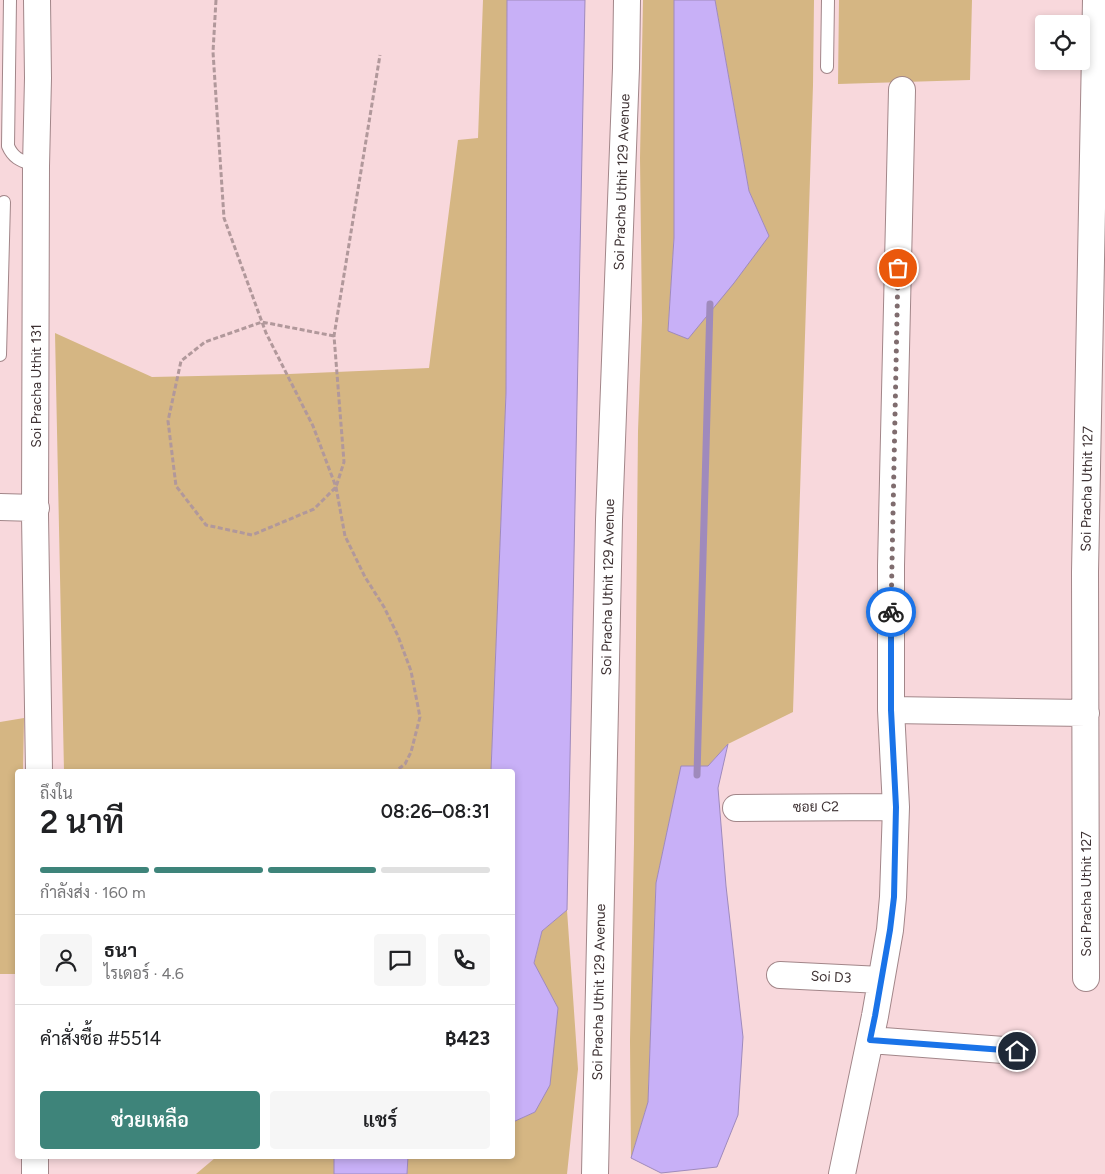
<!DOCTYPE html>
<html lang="th">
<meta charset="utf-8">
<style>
body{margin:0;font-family:Figtree,Sarabun,sans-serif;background:#f6f6f6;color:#202124;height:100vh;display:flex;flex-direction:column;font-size:19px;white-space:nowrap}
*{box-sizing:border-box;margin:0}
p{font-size:16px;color:#757577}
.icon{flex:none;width:28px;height:28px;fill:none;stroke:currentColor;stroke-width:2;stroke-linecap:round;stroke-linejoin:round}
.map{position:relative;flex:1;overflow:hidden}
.panel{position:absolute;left:15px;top:769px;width:500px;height:390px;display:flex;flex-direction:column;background:#fff;border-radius:5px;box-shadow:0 2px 8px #0003}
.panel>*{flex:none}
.fabs{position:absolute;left:1035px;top:15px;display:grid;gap:10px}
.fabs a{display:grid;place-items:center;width:55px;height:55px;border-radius:5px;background:#fff;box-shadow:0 2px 8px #0003;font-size:25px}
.pin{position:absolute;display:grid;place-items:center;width:42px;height:42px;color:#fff;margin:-21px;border:2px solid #fff;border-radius:50%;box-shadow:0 1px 5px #0007}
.courier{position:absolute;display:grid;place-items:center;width:50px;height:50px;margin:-25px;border:4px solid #1a73e8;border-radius:50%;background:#fff;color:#222;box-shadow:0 1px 6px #0007}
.head em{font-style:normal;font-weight:600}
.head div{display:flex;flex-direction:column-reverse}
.head{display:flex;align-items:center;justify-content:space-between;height:85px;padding:0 25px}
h1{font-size:32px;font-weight:600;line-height:38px}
.bar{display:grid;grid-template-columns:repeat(4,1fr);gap:8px 5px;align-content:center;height:60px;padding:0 25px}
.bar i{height:6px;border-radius:4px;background:#e0e0e0}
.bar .current{background:#3e847a}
.bar p{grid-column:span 4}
.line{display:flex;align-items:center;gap:12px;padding:0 25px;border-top:1px solid #e0e0e0}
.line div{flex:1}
.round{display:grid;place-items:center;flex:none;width:52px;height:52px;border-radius:5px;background:#f6f6f6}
.action{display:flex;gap:10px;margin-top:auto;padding:10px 25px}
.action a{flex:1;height:58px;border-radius:5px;background:#3e847a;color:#fff;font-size:20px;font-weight:600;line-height:58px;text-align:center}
.action a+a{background:#f6f6f6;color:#202124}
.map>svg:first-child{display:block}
.green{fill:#d5b683}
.water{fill:#c8b0f7;stroke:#9f8abc}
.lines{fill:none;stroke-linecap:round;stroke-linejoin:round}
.stream{stroke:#9f8abc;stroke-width:7}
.lane-casing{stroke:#a28689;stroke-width:14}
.street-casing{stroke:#a28689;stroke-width:28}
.path{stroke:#b1989b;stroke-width:3;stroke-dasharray:5 2.5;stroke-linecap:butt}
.lane{stroke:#fff;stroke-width:12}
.street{stroke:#fff;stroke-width:26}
.done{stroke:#7f6c6e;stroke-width:5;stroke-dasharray:0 9}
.route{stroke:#1a73e8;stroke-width:6}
.labels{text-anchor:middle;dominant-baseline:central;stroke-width:5;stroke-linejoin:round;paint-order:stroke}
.street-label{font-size:14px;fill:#3e3233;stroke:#fff}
</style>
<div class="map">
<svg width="1105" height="1174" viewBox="0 0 1105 1174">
<rect width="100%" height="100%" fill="#f8d8dc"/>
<!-- green -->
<path class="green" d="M 483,0 L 507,0 L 506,393 L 491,771 L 64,771 L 55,333 L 152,377 L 289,374 L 429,368 L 458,140 L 478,138 Z
M 643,0 L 674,0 L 674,238 L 668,331 L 769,236 L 749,191 L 715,0 L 814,0 L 813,85 L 793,712 L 728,744 L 708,766 L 681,767 L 656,883 L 648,1102 L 631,1158 L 630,1041 L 634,843 L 638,431 L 642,320 L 640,158 Z
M 839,0 L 972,0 L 970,80 L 838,84 Z
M 24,718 L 23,771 L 18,771 L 17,974 L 0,974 L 0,722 Z
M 567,910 L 578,1069 L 567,1174 L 407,1174 L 408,1156 L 512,1156 L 513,1122 L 535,1112 L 558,1008 L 534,964 L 542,931 Z
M 215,1156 L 334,1156 L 334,1174 L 196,1174 L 215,1158 Z"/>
<!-- water -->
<path class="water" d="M 507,0 L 585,0 L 567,910 L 542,931 L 534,963 L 558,1008 L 550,1085 L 535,1112 L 513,1122 L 512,771 L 491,771 L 506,393 Z
M 674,0 L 715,0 L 749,191 L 769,236 L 734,283 L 688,339 L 668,331 L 674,238 Z
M 728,744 L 718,788 L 726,886 L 743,1037 L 738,1115 L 717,1167 L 661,1173 L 631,1158 L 648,1102 L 656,883 L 681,766 L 708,766 Z
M 334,1156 L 408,1156 L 407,1174 L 334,1174 Z"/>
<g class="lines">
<!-- stream -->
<path class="stream" d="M 697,775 L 710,304"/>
<defs>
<path id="lane" d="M 10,0 L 8,146 C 14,160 23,161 36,166
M 827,67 L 828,0
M 0,355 L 4,202"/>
<path id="street" d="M 37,0 L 38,78 L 36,166 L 35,515 L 39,771
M 0,507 L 36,508
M 891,710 L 891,566 L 902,90
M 736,808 L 896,807
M 780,975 L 881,980
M 1086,978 L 1085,572 L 1096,0
M 870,1040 L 1017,1051
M 35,1174 L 35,1156
M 595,1174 L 609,520 L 626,68 L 627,0
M 842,1174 L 875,1016 L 890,930 L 893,897 L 896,807 L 891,710 L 1086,713"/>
</defs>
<!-- lane casing -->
<use href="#lane" class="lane-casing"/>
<!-- street casing -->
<use href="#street" class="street-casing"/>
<!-- path -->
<path class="path" d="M 216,0 L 213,52 L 224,218 L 266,333 L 313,426 L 336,487 L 345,536 L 365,577 L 384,607 L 398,636 L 411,671 L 420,717 L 411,752 L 405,764 L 396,771
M 334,336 L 262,322 L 205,342 L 181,361 L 168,421 L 176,486 L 206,525 L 252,535 L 314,509 L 336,487 L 344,462 L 334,336 L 380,55"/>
<!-- lane -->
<use href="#lane" class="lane"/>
<!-- street -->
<use href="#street" class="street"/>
</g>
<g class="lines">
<!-- done -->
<path class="done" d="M 891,612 L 898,268"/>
<!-- route -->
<path class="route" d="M 891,612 L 891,710 L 896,807 L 894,897 L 890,930 L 875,1016 L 870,1040 L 1017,1051"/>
</g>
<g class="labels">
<!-- street labels -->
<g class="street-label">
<text transform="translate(622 182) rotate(-88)">Soi Pracha Uthit 129 Avenue</text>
<text transform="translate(36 386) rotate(-90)">Soi Pracha Uthit 131</text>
<text transform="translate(1087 489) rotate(-89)">Soi Pracha Uthit 127</text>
<text transform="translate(608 587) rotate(-89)">Soi Pracha Uthit 129 Avenue</text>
<text transform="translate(816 807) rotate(-1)">ซอย C2</text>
<text transform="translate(1086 894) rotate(-90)">Soi Pracha Uthit 127</text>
<text transform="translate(831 977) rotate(3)">Soi D3</text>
<text transform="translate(599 992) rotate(-89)">Soi Pracha Uthit 129 Avenue</text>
</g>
</g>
</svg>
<div class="fabs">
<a><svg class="icon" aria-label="locate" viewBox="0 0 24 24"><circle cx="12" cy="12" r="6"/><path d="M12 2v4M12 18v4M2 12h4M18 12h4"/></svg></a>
</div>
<div class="pin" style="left:898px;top:268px;background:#ea580c"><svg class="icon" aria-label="bag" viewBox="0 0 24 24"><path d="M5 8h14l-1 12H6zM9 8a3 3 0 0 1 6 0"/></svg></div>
<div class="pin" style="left:1017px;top:1051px;background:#1f2937"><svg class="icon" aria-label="home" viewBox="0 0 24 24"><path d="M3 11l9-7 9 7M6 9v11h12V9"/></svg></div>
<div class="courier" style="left:891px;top:612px"><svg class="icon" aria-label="bike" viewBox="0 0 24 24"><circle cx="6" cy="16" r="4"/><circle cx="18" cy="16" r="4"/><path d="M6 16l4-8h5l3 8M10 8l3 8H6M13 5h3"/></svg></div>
<section class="panel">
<div class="head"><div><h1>2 นาที</h1><p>ถึงใน</p></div><em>08:26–08:31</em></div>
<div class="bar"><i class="current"></i><i class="current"></i><i class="current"></i><i></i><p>กำลังส่ง · 160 m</p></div>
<div class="line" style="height:90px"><a class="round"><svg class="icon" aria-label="person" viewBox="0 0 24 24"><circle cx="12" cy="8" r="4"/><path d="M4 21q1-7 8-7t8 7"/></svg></a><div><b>ธนา</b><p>ไรเดอร์ · 4.6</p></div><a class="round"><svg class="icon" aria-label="chat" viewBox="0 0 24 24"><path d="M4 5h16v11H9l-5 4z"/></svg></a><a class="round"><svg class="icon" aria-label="phone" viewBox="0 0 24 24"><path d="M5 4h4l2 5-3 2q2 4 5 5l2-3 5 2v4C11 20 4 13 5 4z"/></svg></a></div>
<div class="line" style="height:65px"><div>คำสั่งซื้อ #5514</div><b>฿423</b></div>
<div class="action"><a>ช่วยเหลือ</a><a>แชร์</a></div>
</section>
</div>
